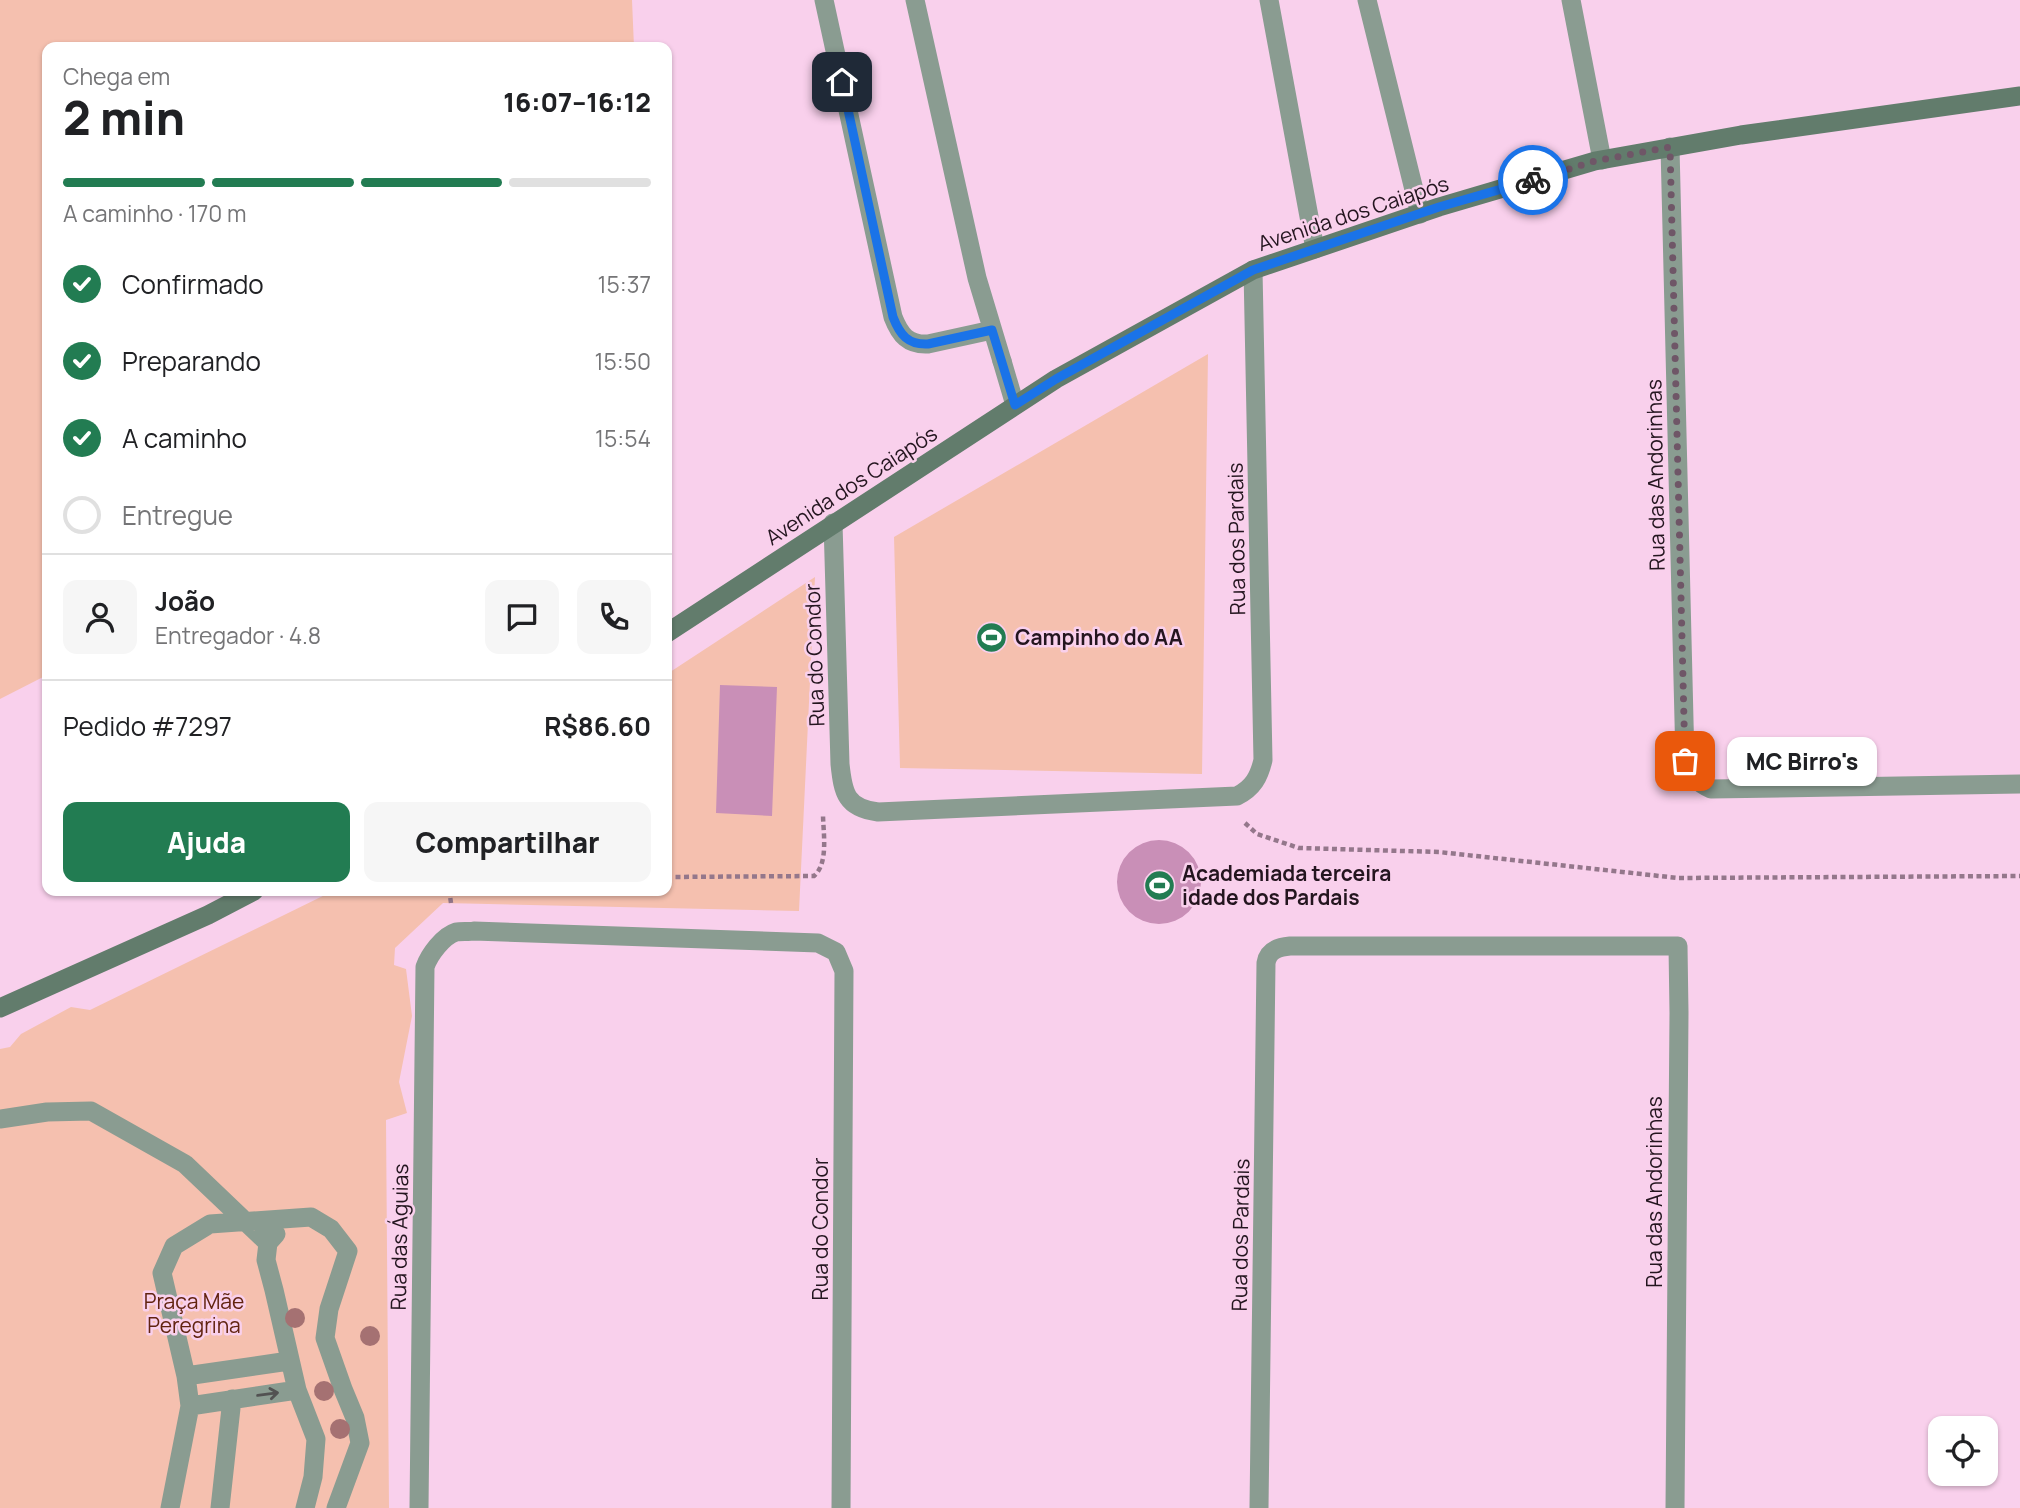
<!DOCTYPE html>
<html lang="pt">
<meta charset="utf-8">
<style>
body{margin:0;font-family:Manrope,sans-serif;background:#f6f6f6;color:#202124;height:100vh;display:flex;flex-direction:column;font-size:26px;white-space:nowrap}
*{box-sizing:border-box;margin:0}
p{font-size:23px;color:#757577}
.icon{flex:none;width:38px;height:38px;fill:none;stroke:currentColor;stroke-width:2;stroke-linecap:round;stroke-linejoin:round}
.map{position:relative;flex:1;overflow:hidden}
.details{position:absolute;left:42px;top:42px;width:630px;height:854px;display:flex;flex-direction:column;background:#fff;border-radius:14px;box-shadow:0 2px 5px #0004}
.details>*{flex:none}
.tools{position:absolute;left:1928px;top:1416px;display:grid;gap:14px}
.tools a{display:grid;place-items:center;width:70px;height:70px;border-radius:14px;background:#fff;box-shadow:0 2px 5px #0004;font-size:35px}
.pin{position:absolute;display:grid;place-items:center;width:60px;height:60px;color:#fff;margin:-30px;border-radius:14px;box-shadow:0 4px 10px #0006}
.courier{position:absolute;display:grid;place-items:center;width:70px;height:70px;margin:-35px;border:5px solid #1a73e8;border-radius:50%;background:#fff;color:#222;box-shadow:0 2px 9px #0007}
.bubble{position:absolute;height:49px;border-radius:14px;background:#fff;box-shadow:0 2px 5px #0004;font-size:23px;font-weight:800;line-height:49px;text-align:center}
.summary em{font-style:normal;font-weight:800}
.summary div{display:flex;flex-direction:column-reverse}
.summary{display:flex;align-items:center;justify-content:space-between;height:119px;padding:0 21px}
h1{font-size:46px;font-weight:800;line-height:52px}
.bar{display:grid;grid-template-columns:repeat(4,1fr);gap:10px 7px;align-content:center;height:84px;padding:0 21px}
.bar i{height:9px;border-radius:5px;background:#e0e0e0}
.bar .selected{background:#227c52}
.bar p{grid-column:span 4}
.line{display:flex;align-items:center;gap:18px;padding:0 21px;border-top:2px solid #e0e0e0}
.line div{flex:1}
.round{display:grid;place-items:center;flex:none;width:74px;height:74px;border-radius:14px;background:#f6f6f6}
ol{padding:0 21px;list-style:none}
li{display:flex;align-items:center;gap:21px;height:77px}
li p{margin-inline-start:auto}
li .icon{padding:7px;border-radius:50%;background:#227c52;color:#fff;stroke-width:4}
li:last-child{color:#757577}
li i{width:38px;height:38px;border:4px solid #e0e0e0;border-radius:50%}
.cta{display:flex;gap:14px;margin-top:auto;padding:14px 21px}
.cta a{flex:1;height:80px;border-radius:14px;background:#227c52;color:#fff;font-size:28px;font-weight:800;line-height:80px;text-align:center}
.cta a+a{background:#f6f6f6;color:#202124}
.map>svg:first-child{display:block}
.green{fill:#f5c0af}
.building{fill:#c98fb7}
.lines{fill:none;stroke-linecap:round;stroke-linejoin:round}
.path{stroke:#94778b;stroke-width:4.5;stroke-dasharray:5 3.5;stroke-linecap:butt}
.service{stroke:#8a9c91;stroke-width:19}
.minor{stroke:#8a9c91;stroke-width:19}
.secondary{stroke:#627c6c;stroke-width:19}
.tree{fill:#a57172}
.oneway{stroke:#525252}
.done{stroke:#6f5667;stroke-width:7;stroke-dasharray:0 12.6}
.route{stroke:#1a73e8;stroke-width:9}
.labels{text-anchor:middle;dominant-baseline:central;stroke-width:5;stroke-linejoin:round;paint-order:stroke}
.street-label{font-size:21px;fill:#24151f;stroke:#f9d0ec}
.poi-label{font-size:21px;font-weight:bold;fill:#24151f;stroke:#f9d0ec;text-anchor:start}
.park-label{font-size:21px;fill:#61230f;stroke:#f9d0ec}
</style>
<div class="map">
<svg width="2020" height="1508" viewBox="0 0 2020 1508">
<rect width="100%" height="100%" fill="#f9d0ec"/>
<!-- green -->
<path class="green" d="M 0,0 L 632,0 L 634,47 L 47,47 L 47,675 L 0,699 Z
M 1208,354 L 1202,774 L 900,768 L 894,537 Z
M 815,577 L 799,911 L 443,903 L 395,948 L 394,965 L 406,969 L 412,1016 L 399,1082 L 407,1113 L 386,1120 L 389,1508 L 0,1508 L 0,1049 L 10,1047 L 21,1034 L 71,1007 L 90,1010 L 333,891 L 667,891 L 667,674 Z"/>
<!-- building -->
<path class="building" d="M 720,685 L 777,687 L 772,816 L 716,813 Z
M1117 882a42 42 0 1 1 84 0a42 42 0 1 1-84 0Z"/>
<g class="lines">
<!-- path -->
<path class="path" d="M 1245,823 L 1257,834 L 1299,848 L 1439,852 L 1678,878 L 2020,876
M 667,877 L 814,876 C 829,863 823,832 823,814
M 451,903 L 450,896 L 452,891"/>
<!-- service -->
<path class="service" d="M 824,0 L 893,317 C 900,335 908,345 928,344 L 992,330
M 915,0 L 977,278 L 1002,361
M 1269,0 L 1315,249
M 1367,0 L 1420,214
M 0,1119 L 47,1112 L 91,1111 L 185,1164 L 268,1243
M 276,1234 L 268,1243 L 266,1260 L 274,1290 L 297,1390 L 316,1439 L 313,1477 L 305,1508
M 186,1376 L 289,1361
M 190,1406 L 297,1390
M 170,1508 L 190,1406 L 186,1376 L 162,1273 L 174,1246 L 210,1224 L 311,1217 L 331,1229 L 348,1251 L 329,1309 L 325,1338 L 343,1389 L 355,1418 L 360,1443 L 336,1508
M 220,1508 L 232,1399"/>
<!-- minor -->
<path class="minor" d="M 1571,0 L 1602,160
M 1670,147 L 1685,761 C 1691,775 1697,783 1711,789 L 2020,784
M 1002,361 L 1015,405
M 833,523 L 840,764 C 843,793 846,808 878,812 L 1237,796 C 1253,788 1259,777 1263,760 L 1253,270
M 419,1508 L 425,967 C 429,955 443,936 456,932 C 461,931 469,932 474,931 L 818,943 L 836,952 L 844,971 L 841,1508
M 1259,1508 L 1266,963 C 1268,950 1279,947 1290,946 L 1678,946 L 1679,1013 L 1675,1508"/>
<!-- secondary -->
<path class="secondary" d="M 667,633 L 1056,379 L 1253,270 L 1439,207 L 1595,161 L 1741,135 L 2020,96
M 0,1008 L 208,915 L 254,891"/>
</g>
<!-- trees -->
<g class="tree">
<circle cx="295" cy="1318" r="10"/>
<circle cx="370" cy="1336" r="10"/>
<circle cx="324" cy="1391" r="10"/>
<circle cx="340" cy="1429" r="10"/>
</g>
<!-- one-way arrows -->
<defs><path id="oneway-shaft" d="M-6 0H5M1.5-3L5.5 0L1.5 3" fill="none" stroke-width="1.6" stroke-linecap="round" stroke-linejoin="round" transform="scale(1.75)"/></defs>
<use class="oneway" href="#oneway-shaft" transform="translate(268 1394) rotate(-8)"/>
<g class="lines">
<!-- done -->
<path class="done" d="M 1533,180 L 1595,161 L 1670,147 L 1685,761"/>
<!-- route -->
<path class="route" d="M 842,82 L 893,317 C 900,335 908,345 928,344 L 992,330 L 1015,405 L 1056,379 L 1253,270 L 1439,207 L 1533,180"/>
</g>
<!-- icons -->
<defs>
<symbol id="stadium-disc" viewBox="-11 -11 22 22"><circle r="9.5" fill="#227c52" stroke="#f9d0ec"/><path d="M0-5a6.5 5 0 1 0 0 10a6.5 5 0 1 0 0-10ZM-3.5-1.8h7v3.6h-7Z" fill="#fff"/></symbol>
</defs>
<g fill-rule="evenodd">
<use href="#stadium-disc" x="974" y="620" width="35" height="35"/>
<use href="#stadium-disc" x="1142" y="868" width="35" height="35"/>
</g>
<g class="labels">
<!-- street labels -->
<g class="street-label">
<text transform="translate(1353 213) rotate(-18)">Avenida dos Caiapós</text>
<text transform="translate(1655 475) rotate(-91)">Rua das Andorinhas</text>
<text transform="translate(851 485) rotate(-33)">Avenida dos Caiapós</text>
<text transform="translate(1236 539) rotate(-91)">Rua dos Pardais</text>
<text transform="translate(814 655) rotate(-92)">Rua do Condor</text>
<text transform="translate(1654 1192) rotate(-90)">Rua das Andorinhas</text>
<text transform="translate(820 1229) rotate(-90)">Rua do Condor</text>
<text transform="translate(1240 1235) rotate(-89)">Rua dos Pardais</text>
<text transform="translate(399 1237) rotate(-89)">Rua das Águias</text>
</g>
<!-- poi labels -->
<g class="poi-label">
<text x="1015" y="637">Campinho do AA</text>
<text x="1182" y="873">Academiada terceira<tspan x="1182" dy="24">idade dos Pardais</tspan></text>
</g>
<!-- park labels -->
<g class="park-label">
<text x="194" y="1301">Praça Mãe<tspan x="194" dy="24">Peregrina</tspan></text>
</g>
</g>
</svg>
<div class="tools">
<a><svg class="icon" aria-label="locate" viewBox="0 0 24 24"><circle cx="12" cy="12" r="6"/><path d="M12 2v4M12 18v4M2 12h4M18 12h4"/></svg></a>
</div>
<div class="pin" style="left:1685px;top:761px;background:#ea580c"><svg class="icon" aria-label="bag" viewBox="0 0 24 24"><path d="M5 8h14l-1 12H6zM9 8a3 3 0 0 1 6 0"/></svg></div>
<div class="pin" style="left:842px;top:82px;background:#1f2937"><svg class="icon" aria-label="home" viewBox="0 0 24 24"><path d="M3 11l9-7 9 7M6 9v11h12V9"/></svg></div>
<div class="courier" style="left:1533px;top:180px"><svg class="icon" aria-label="bike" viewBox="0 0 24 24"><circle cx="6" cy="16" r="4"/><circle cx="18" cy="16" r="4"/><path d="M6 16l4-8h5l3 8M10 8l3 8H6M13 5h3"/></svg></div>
<div class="bubble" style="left:1727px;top:737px;width:150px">MC Birro's</div>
<section class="details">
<div class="summary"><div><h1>2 min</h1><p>Chega em</p></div><em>16:07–16:12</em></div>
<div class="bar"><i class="selected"></i><i class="selected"></i><i class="selected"></i><i></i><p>A caminho · 170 m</p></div>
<ol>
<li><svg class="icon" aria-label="check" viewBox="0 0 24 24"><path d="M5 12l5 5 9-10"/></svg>Confirmado<p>15:37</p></li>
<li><svg class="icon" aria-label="check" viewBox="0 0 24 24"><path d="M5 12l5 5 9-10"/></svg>Preparando<p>15:50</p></li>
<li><svg class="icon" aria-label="check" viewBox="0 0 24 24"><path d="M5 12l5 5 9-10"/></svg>A caminho<p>15:54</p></li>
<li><i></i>Entregue</li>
</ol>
<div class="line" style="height:126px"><a class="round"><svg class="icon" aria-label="person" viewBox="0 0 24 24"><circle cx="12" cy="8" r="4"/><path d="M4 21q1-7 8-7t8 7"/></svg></a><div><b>João</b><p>Entregador · 4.8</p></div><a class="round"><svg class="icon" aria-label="chat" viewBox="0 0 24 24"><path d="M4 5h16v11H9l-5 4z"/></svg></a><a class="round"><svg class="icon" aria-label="phone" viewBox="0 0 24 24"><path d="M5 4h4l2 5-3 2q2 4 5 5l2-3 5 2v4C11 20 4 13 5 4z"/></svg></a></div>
<div class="line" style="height:91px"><div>Pedido #7297</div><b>R$86.60</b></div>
<div class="cta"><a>Ajuda</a><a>Compartilhar</a></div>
</section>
</div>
